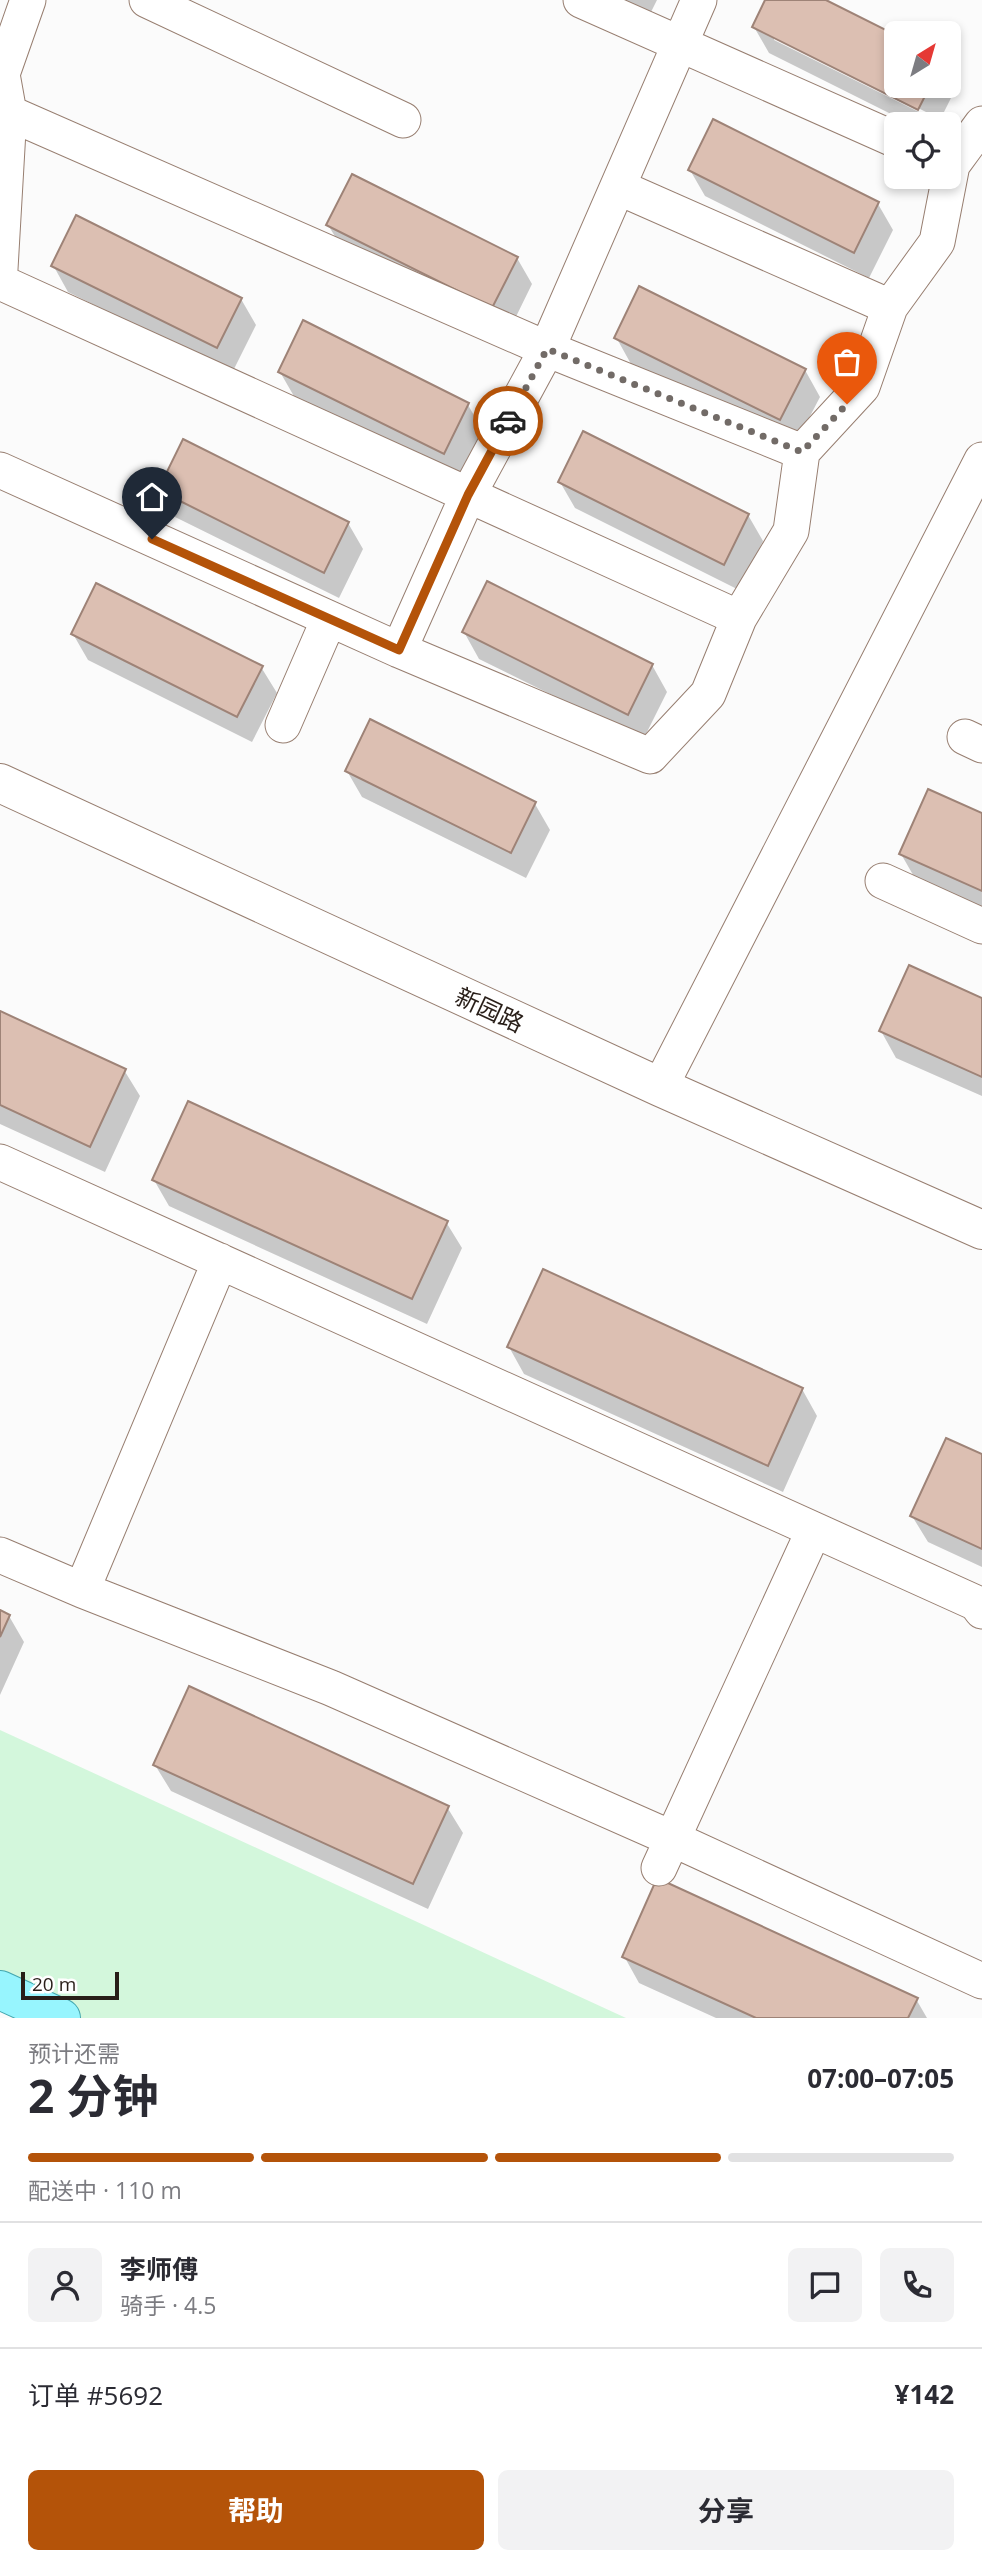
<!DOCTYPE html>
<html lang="zh">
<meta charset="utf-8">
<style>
body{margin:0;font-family:"Open Sans","Noto Sans SC",sans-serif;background:#f2f2f3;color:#2b2b33;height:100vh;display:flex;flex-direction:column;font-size:26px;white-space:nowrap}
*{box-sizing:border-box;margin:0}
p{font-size:23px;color:#7c7c81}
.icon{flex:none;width:38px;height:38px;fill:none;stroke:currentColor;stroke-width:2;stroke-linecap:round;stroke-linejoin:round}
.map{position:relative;height:2018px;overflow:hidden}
.panel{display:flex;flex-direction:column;background:#fff;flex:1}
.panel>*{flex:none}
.needle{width:46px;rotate:37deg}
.buttons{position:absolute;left:884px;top:21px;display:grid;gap:14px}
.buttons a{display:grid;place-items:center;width:77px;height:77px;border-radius:10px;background:#fff;box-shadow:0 4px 10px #0003;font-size:35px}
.scale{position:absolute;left:21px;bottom:18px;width:98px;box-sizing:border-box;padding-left:7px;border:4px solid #281e18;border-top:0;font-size:19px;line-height:24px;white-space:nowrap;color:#281e18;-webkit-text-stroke:5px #fff;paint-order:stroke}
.pin{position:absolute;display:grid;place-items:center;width:60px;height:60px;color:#fff;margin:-72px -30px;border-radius:50% 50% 50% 0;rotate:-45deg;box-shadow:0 0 7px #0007}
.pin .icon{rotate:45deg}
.courier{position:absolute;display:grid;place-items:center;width:70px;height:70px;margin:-35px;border:5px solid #b45309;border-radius:50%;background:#fff;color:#222;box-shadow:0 2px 9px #0007}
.headline em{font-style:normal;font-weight:700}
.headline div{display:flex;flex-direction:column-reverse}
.headline{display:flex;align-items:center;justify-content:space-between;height:119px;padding:0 28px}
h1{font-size:46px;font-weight:700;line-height:52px}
.bar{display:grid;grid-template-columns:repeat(4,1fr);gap:10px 7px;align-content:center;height:84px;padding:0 28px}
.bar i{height:9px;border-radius:5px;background:#e1e1e2}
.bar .selected{background:#b45309}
.bar p{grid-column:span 4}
.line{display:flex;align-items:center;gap:18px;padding:0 28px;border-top:2px solid #e1e1e2}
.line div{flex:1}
.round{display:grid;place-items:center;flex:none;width:74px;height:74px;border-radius:10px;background:#f2f2f3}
.button{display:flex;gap:14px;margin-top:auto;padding:14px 28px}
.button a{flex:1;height:80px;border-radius:10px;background:#b45309;color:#fff;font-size:28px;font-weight:700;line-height:80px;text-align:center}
.button a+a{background:#f2f2f3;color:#2b2b33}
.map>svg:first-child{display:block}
.green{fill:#d3f7dc}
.shadow{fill:#0003;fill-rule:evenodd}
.building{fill:#dcbfb2;stroke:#9e8377;stroke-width:2}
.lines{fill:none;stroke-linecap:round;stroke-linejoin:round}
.street-casing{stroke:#977e70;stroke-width:37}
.secondary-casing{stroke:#977e70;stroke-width:40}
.primary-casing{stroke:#43a6ae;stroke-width:40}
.street{stroke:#fff;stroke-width:35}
.secondary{stroke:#fff;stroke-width:38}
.primary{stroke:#97f5fe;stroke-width:38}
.done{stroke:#726b67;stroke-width:7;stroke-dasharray:0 12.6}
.route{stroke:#b45309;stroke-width:9}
.labels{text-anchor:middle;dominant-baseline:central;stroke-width:5;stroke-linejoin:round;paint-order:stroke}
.street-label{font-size:24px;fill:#281e18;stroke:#fff}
</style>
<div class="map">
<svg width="982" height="2018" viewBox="0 0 982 2018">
<rect width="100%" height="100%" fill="#fbfbfb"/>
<!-- green -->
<path class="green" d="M 0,1730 L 626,2018 L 81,2018 L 0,1981 Z"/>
<!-- shadow -->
<path class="shadow" d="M 607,0 L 657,0 L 647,20 Z
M 767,0 L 822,0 L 896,37 L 896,86 L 948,86 L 948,71 L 957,86 L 938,124 L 911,124 L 769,53 L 754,27 ZM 774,36 L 926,112 L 925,115 L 774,40 Z
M 690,170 L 878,204 L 893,230 L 869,278 L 705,196 Z
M 328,225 L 517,258 L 532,284 L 508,333 L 344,251 Z
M 53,265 L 241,299 L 256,325 L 232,373 L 68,292 Z
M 616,337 L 805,370 L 820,397 L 795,445 L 631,364 Z
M 280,372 L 468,405 L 483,431 L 459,479 L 295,398 Z
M 560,482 L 748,515 L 763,541 L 739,590 L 575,508 Z
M 160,490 L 348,523 L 363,549 L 339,598 L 175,517 Z
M 464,632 L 652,665 L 667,692 L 643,740 L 479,659 Z
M 73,634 L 261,667 L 277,693 L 252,742 L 88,660 Z
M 347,771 L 535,804 L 550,830 L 526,878 L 362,797 Z
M 982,815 L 982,910 L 916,880 L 901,854 Z
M 982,1000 L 982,1096 L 896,1058 L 881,1031 Z
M 0,1013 L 124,1070 L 140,1096 L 105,1172 L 0,1124 Z
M 154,1180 L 446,1222 L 462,1248 L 427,1324 L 169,1206 Z
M 509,1347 L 802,1389 L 817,1416 L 783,1492 L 524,1374 Z
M 982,1456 L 982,1567 L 928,1542 L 912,1516 Z
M 0,1612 L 9,1616 L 24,1642 L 0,1695 Z
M 155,1765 L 447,1807 L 463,1833 L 428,1909 L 171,1791 Z
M 624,1956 L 916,1999 L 927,2018 L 716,2018 L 639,1983 Z"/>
<!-- building -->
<path class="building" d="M 765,0 L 826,0 L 896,35 L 896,86 L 930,86 L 918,110 L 752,27 Z
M 713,119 L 879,202 L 854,253 L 688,170 Z
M 352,174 L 518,257 L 492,308 L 326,225 Z
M 76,215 L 242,298 L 217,348 L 51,266 Z
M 639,286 L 806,369 L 780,420 L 614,338 Z
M 303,320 L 469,403 L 444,454 L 278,372 Z
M 583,431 L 749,514 L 724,565 L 558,482 Z
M 183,439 L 349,522 L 324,573 L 158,490 Z
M 487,581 L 653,664 L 628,715 L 462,632 Z
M 96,583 L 263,666 L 237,717 L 71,634 Z
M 370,719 L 536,802 L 511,853 L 345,771 Z
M 928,789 L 982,813 L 982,891 L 899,854 Z
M 909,965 L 982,998 L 982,1077 L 879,1031 Z
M 0,1011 L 126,1069 L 90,1147 L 0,1105 Z
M 188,1101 L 448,1221 L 412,1299 L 152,1180 Z
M 543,1269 L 803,1388 L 768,1466 L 507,1347 Z
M 946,1438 L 982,1454 L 982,1549 L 910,1516 Z
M 0,1610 L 10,1615 L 0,1637 Z
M 189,1686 L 449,1806 L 413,1884 L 153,1765 Z
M 657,1878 L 918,1998 L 908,2018 L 756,2018 L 622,1957 Z"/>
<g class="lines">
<defs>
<path id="street" d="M 147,0 L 403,120
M 581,0 L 896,140
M 9,113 L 547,349 L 802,452
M 618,187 L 890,307
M 0,269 L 9,113 L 2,74 L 28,0
M 0,282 L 739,618
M 0,470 L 399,650 L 650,756 L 708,694 L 739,618 L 791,531 L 802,452 L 862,387 L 890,307 L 937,242 L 952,165 L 982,124
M 399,650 L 468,495 L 547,349 L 699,0
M 283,725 L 329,619
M 965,737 L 982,745
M 883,881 L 982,926
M 660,1087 L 982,460
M 0,1162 L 976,1603 L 982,1611
M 0,1555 L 82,1590 L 220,1261
M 82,1590 L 331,1688 L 673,1839 L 982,1981
M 659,1868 L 814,1530"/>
<path id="secondary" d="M 0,783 L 660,1087 L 982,1230"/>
<path id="primary" d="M 0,1990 L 61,2018"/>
</defs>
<!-- street casing -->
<use href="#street" class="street-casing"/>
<!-- secondary casing -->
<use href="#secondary" class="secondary-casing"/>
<!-- primary casing -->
<use href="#primary" class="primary-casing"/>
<!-- street -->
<use href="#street" class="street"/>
<!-- secondary -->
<use href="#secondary" class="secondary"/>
<!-- primary -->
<use href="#primary" class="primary"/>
</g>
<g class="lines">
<!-- done -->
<path class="done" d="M 508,421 L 547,349 L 802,452 L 847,404"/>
<!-- route -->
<path class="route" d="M 152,539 L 399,650 L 468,495 L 508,421"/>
</g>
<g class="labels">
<!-- street labels -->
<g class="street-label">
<text transform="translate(490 1009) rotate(25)">新园路</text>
</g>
</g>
</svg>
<div class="buttons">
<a><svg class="needle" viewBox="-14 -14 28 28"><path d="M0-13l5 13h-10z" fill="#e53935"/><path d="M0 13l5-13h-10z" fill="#7c7c81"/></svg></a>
<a><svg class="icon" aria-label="locate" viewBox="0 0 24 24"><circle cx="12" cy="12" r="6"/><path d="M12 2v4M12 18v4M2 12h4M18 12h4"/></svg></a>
</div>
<div class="scale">20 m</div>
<div class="pin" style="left:847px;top:404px;background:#ea580c"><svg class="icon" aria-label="bag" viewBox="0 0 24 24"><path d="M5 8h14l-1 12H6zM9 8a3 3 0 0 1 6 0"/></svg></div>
<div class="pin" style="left:152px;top:539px;background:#1f2937"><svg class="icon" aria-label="home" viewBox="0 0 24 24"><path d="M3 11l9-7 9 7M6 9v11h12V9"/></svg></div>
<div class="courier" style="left:508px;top:421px"><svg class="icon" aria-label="car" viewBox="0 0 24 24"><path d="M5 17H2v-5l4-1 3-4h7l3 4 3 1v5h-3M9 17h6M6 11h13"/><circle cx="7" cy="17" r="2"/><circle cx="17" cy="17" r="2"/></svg></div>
</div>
<section class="panel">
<div class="headline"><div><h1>2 分钟</h1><p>预计还需</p></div><em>07:00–07:05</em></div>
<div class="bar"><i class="selected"></i><i class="selected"></i><i class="selected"></i><i></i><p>配送中 · 110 m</p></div>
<div class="line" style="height:126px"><a class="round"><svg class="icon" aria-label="person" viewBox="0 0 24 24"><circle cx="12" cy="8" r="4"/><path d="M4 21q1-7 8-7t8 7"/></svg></a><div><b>李师傅</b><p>骑手 · 4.5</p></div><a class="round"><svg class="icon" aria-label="chat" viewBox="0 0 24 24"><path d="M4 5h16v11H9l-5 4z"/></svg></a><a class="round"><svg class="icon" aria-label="phone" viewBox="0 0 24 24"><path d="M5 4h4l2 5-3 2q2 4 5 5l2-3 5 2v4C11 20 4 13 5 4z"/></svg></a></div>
<div class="line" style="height:91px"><div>订单 #5692</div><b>¥142</b></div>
<div class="button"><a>帮助</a><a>分享</a></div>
</section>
